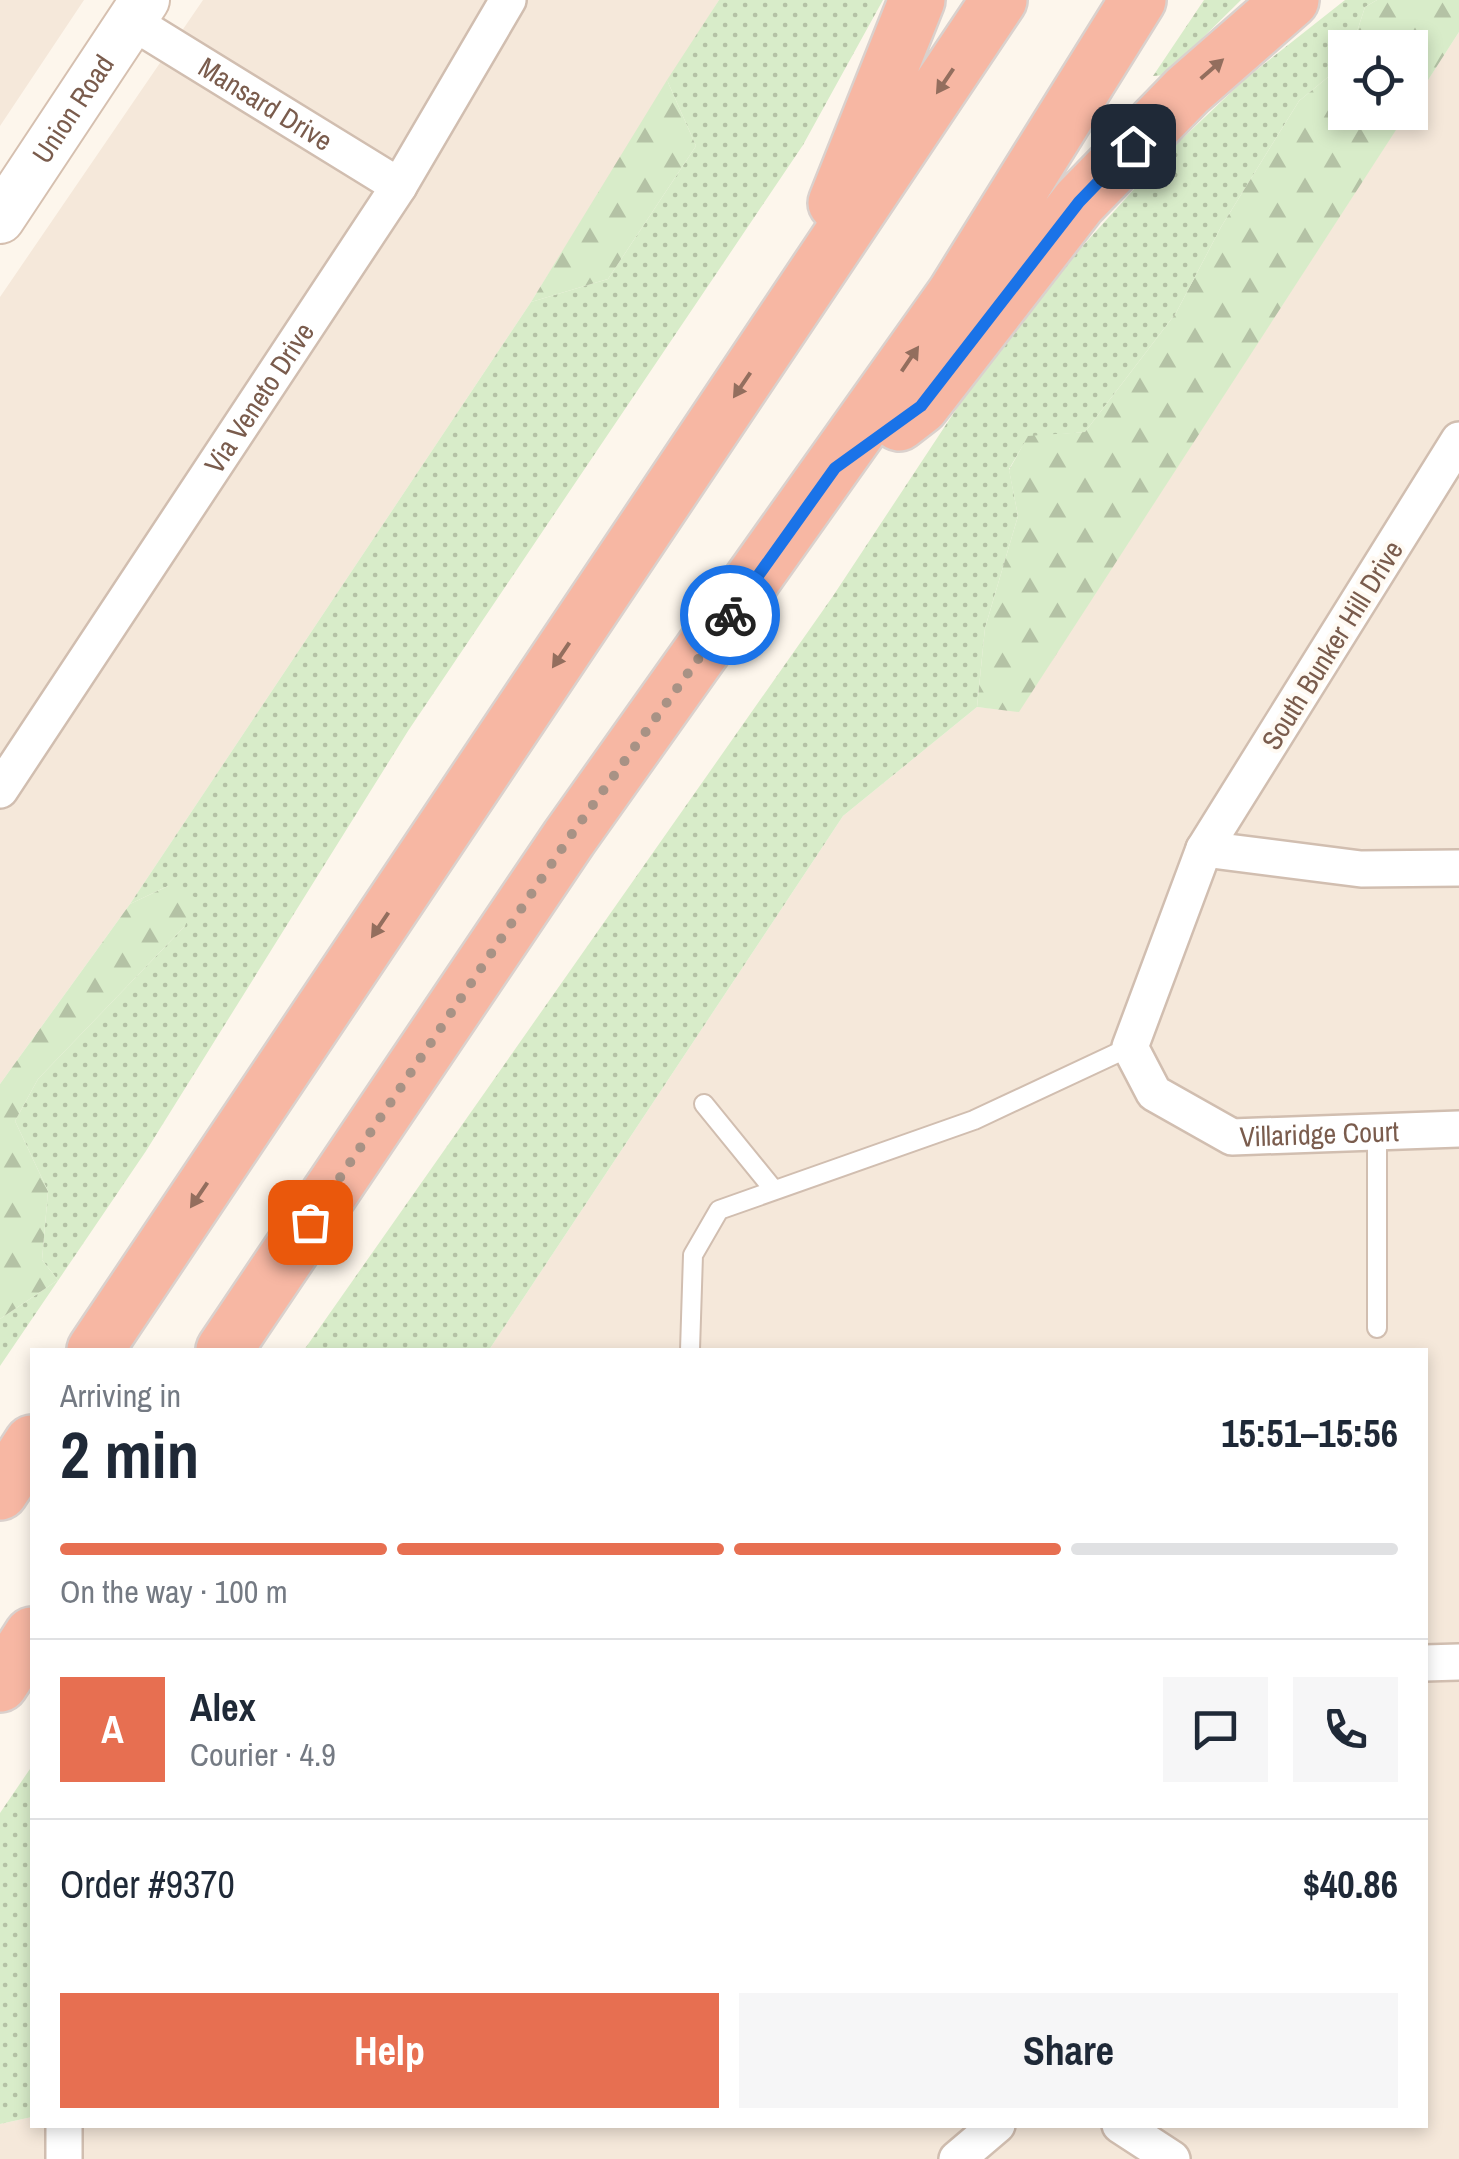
<!DOCTYPE html>
<meta charset="utf-8">
<style>
body{margin:0;font-family:"Archivo Narrow",sans-serif;background:#f6f6f7;color:#1f2937;height:100vh;display:flex;flex-direction:column;font-size:38px;white-space:nowrap}
*{box-sizing:border-box;margin:0}
p{font-size:32px;color:#747a83}
.icon{flex:none;width:55px;height:55px;fill:none;stroke:currentColor;stroke-width:2;stroke-linecap:round;stroke-linejoin:round}
.map{position:relative;flex:1;overflow:hidden}
.sheet{position:absolute;left:30px;top:1348px;width:1398px;height:780px;display:flex;flex-direction:column;background:#fff;border-radius:0px;box-shadow:0 5px 15px #0003}
.sheet>*{flex:none}
.controls{position:absolute;left:1328px;top:30px;display:grid;gap:20px}
.controls a{display:grid;place-items:center;width:100px;height:100px;border-radius:0px;background:#fff;box-shadow:0 5px 15px #0003;font-size:50px}
.pin{position:absolute;display:grid;place-items:center;width:85px;height:85px;color:#fff;margin:-42px;border-radius:20px;box-shadow:0 5px 15px #0006}
.courier{position:absolute;display:grid;place-items:center;width:100px;height:100px;margin:-50px;border:8px solid #1a73e8;border-radius:50%;background:#fff;color:#222;box-shadow:0 2px 12px #0007}
.headline em{font-style:normal;font-weight:700}
.headline div{display:flex;flex-direction:column-reverse}
.headline{display:flex;align-items:center;justify-content:space-between;height:170px;padding:0 30px}
h1{font-size:65px;font-weight:700;line-height:75px}
.bar{display:grid;grid-template-columns:repeat(4,1fr);gap:15px 10px;align-content:center;height:120px;padding:0 30px}
.bar i{height:12px;border-radius:8px;background:#e0e1e3}
.bar .selected{background:#e76f51}
.bar p{grid-column:span 4}
.line{display:flex;align-items:center;gap:25px;padding:0 30px;border-top:2px solid #e0e1e3}
.line div{flex:1}
.round{display:grid;place-items:center;flex:none;width:105px;height:105px;border-radius:0px;background:#f6f6f7}
.button{display:flex;gap:20px;margin-top:auto;padding:20px 30px}
.button a{flex:1;height:115px;border-radius:0px;background:#e76f51;color:#fff;font-size:40px;font-weight:700;line-height:115px;text-align:center}
.button a+a{background:#f6f6f7;color:#1f2937}
.map>svg:first-child{display:block}
.residential{fill:#f5e8da}
.grass{fill:url(#grass-dots)}
.forest{fill:url(#forest-firs)}
.lines{fill:none;stroke-linecap:round;stroke-linejoin:round}
.service-casing{stroke:#d1beb0;stroke-width:22}
.minor-casing{stroke:#d1beb0;stroke-width:40}
.secondary-casing{stroke:#d6c0b0;stroke-width:52}
.motorway-casing{stroke:#dad1cd;stroke-width:60}
.service{stroke:#fff;stroke-width:18}
.minor{stroke:#fff;stroke-width:35}
.secondary{stroke:#fff;stroke-width:48}
.motorway{stroke:#f7b7a3;stroke-width:55}
.oneway{fill:#936e5e}
.done{stroke:#a89285;stroke-width:10;stroke-dasharray:0 18}
.route{stroke:#1a73e8;stroke-width:12}
.labels{text-anchor:middle;dominant-baseline:central;stroke-width:8;stroke-linejoin:round;paint-order:stroke}
.street-label{font-size:28px;fill:#7a5c4d;stroke:#fffaf3}
</style>
<div class="map">
<svg width="1459" height="2159" viewBox="0 0 1459 2159">
<defs>
<pattern id="grass-dots" width="8" height="8" patternUnits="userSpaceOnUse" patternTransform="scale(2.5)"><rect width="8" height="8" fill="#d8ecc9"/><path d="M2 2h.1M6 6h.1" fill="none" stroke="#b4c2a5" stroke-width="1.8" stroke-linecap="round"/></pattern>
<pattern id="forest-firs" width="22" height="20" patternUnits="userSpaceOnUse" patternTransform="scale(2.5)"><rect width="22" height="20" fill="#d8ecc9"/><path d="M5 1l3.5 6h-7zM16 11l3.5 6h-7z" fill="#b4c2a5"/></pattern>
</defs>
<rect width="100%" height="100%" fill="#fdf6ec"/>
<!-- residential -->
<path class="residential" d="M 0,0 L 84,0 L 0,126 Z
M 203,0 L 719,0 L 531,302 L 130,904 L 0,1084 L 0,297 Z
M 1459,32 L 1459,2159 L 0,2159 L 0,2124 L 32,2117 L 32,2125 L 1425,2125 L 1425,1350 L 489,1350 L 843,816 L 977,707 L 1019,711 Z"/>
<!-- grass -->
<path class="grass" d="M 719,0 L 883,0 L 803,145 L 408,731 L 146,1151 L 0,1366 L 0,1319 L 58,1280 L 42,1260 L 48,1191 L 15,1121 L 38,1079 L 185,926 L 168,886 L 130,904 L 531,302 L 608,279 L 696,146 L 667,80 Z
M 1204,0 L 1241,0 L 1165,75 L 1153,76 Z
M 1345,0 L 1377,0 L 1365,7 L 1352,47 L 1345,48 L 1345,63 L 1299,101 L 1221,227 L 1176,313 L 1085,432 L 1028,437 L 1009,469 L 1018,516 L 985,628 L 977,707 L 843,816 L 489,1350 L 304,1350 L 833,596 L 1013,323 L 1165,155 L 1245,79 Z
M 32,1766 L 32,2117 L 0,2124 L 0,1813 Z"/>
<!-- forest -->
<path class="forest" d="M 1377,0 L 1459,0 L 1459,32 L 1410,108 L 1410,48 L 1352,47 L 1365,7 Z
M 1345,63 L 1345,112 L 1407,113 L 1019,712 L 977,707 L 985,628 L 1018,516 L 1009,470 L 1028,436 L 1085,432 L 1176,313 L 1221,227 L 1299,101 Z
M 667,80 L 696,146 L 608,279 L 531,302 Z
M 168,886 L 197,898 L 185,926 L 38,1079 L 15,1121 L 48,1191 L 42,1260 L 58,1280 L 0,1319 L 0,1084 L 130,904 Z"/>
<g class="lines">
<defs>
<path id="service" d="M 704,1104 L 774,1190
M 1377,1328 L 1377,1132
M 690,1350 L 693,1255 L 719,1210 L 974,1120 L 1130,1047"/>
<g id="minor">
<path id="s1" d="M 131,21 L 399,186"/>
<path id="s2" d="M 1459,440 L 1204,849 L 1130,1047 L 1154,1093 L 1232,1137 L 1459,1129"/>
<path id="s3" d="M 0,790 L 399,186 L 508,0"/>
<path d="M 1204,849 L 1361,869 L 1459,868"/>
<path d="M 1425,1663 L 1459,1662"/>
<path d="M 64,2125 L 64,2159"/>
<path d="M 1120,2125 L 1172,2159"/>
<path d="M 957,2159 L 997,2125"/>
</g>
<g id="secondary">
<path id="s4" d="M 0,219 L 145,0"/>
</g>
<path id="motorway" d="M 836,203 L 917,0
M 899,423 L 921,406 L 1079,202 L 1187,91 L 1291,0
M 95,1350 L 999,0
M 224,1350 L 569,838 L 955,294 L 1138,0
M 0,1492 L 32,1443
M 0,1684 L 32,1635"/>
</defs>
<!-- service casing -->
<use href="#service" class="service-casing"/>
<!-- minor casing -->
<use href="#minor" class="minor-casing"/>
<!-- secondary casing -->
<use href="#secondary" class="secondary-casing"/>
<!-- motorway casing -->
<use href="#motorway" class="motorway-casing"/>
<!-- service -->
<use href="#service" class="service"/>
<!-- minor -->
<use href="#minor" class="minor"/>
<!-- secondary -->
<use href="#secondary" class="secondary"/>
<!-- motorway -->
<use href="#motorway" class="motorway"/>
</g>
<!-- one-way arrows -->
<defs><path id="oneway-solid" d="M-6-.8H1V-3.2L6.5 0L1 3.2V.8H-6Z" transform="scale(2.5)"/></defs>
<g class="oneway">
<use href="#oneway-solid" transform="translate(1212 69) rotate(-41)"/>
<use href="#oneway-solid" transform="translate(945 81) rotate(124)"/>
<use href="#oneway-solid" transform="translate(910 359) rotate(-56)"/>
<use href="#oneway-solid" transform="translate(742 385) rotate(124)"/>
<use href="#oneway-solid" transform="translate(561 655) rotate(124)"/>
<use href="#oneway-solid" transform="translate(380 925) rotate(124)"/>
<use href="#oneway-solid" transform="translate(199 1195) rotate(124)"/>
</g>
<g class="lines">
<!-- done -->
<path class="done" d="M 310,1222 L 569,838 L 730,615"/>
<!-- route -->
<path class="route" d="M 730,615 L 835,468 L 921,406 L 1079,202 L 1133,146"/>
</g>
<g class="labels">
<!-- street labels -->
<g class="street-label">
<text stroke="none"><textPath href="#s1" startOffset="158">Mansard Drive</textPath></text>
<text stroke="none"><textPath href="#s4" startOffset="132">Union Road</textPath></text>
<text stroke="none"><textPath href="#s3" startOffset="470">Via Veneto Drive</textPath></text>
<text transform="translate(1332 645) rotate(-58)">South Bunker Hill Drive</text>
<text stroke="none"><textPath href="#s2" startOffset="922">Villaridge Court</textPath></text>
</g>
</g>
</svg>
<div class="controls">
<a><svg class="icon" aria-label="locate" viewBox="0 0 24 24"><circle cx="12" cy="12" r="6"/><path d="M12 2v4M12 18v4M2 12h4M18 12h4"/></svg></a>
</div>
<div class="pin" style="left:310px;top:1222px;background:#ea580c"><svg class="icon" aria-label="bag" viewBox="0 0 24 24"><path d="M5 8h14l-1 12H6zM9 8a3 3 0 0 1 6 0"/></svg></div>
<div class="pin" style="left:1133px;top:146px;background:#1f2937"><svg class="icon" aria-label="home" viewBox="0 0 24 24"><path d="M3 11l9-7 9 7M6 9v11h12V9"/></svg></div>
<div class="courier" style="left:730px;top:615px"><svg class="icon" aria-label="bike" viewBox="0 0 24 24"><circle cx="6" cy="16" r="4"/><circle cx="18" cy="16" r="4"/><path d="M6 16l4-8h5l3 8M10 8l3 8H6M13 5h3"/></svg></div>
<section class="sheet">
<div class="headline"><div><h1>2 min</h1><p>Arriving in</p></div><em>15:51–15:56</em></div>
<div class="bar"><i class="selected"></i><i class="selected"></i><i class="selected"></i><i></i><p>On the way · 100 m</p></div>
<div class="line" style="height:180px"><b class="round" style="background:#e76f51;color:#fff">A</b><div><b>Alex</b><p>Courier · 4.9</p></div><a class="round"><svg class="icon" aria-label="chat" viewBox="0 0 24 24"><path d="M4 5h16v11H9l-5 4z"/></svg></a><a class="round"><svg class="icon" aria-label="phone" viewBox="0 0 24 24"><path d="M5 4h4l2 5-3 2q2 4 5 5l2-3 5 2v4C11 20 4 13 5 4z"/></svg></a></div>
<div class="line" style="height:130px"><div>Order #9370</div><b>$40.86</b></div>
<div class="button"><a>Help</a><a>Share</a></div>
</section>
</div>
